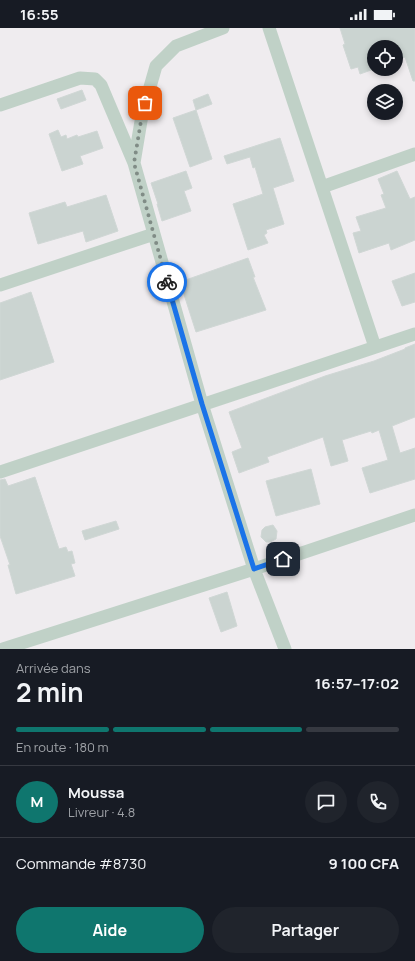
<!DOCTYPE html>
<html lang="fr">
<meta charset="utf-8">
<style>
body{margin:0;font-family:Manrope,sans-serif;background:#20242c;color:#f1f3f6;height:100vh;display:flex;flex-direction:column;font-size:15px;white-space:nowrap}
*{box-sizing:border-box;margin:0}
p{font-size:13px;color:#9ea1a6}
.icon{flex:none;width:22px;height:22px;fill:none;stroke:currentColor;stroke-width:2;stroke-linecap:round;stroke-linejoin:round}
.map{position:relative;height:621px;overflow:hidden}
.sheet{display:flex;flex-direction:column;background:#171b24;flex:1}
.sheet>*{flex:none}
.fabs{position:absolute;left:367px;top:12px;display:grid;gap:8px}
.fabs a{display:grid;place-items:center;width:36px;height:36px;border-radius:50%;background:#171b24;box-shadow:0 2px 6px #0003;font-size:20px}
.pin{position:absolute;display:grid;place-items:center;width:34px;height:34px;color:#fff;margin:-17px;border-radius:8px;box-shadow:0 2px 6px #0006}
.courier{position:absolute;display:grid;place-items:center;width:40px;height:40px;margin:-20px;border:3px solid #1a73e8;border-radius:50%;background:#fff;color:#222;box-shadow:0 1px 5px #0007}
.summary em{font-style:normal;font-weight:700}
.summary div{display:flex;flex-direction:column-reverse}
.summary{display:flex;align-items:center;justify-content:space-between;height:68px;padding:0 16px}
h1{font-size:26px;font-weight:700;line-height:30px}
.bar{display:grid;grid-template-columns:repeat(4,1fr);gap:6px 4px;align-content:center;height:48px;padding:0 16px}
.bar i{height:5px;border-radius:3px;background:#363941}
.bar .on{background:#0f766e}
.bar p{grid-column:span 4}
.line{display:flex;align-items:center;gap:10px;padding:0 16px;border-top:1px solid #363941}
.line div{flex:1}
.round{display:grid;place-items:center;flex:none;width:42px;height:42px;border-radius:21px;background:#20242c}
.primary-button{display:flex;gap:8px;margin-top:auto;padding:8px 16px}
.primary-button a{flex:1;height:46px;border-radius:24px;background:#0f766e;color:#fff;font-size:16px;font-weight:700;line-height:46px;text-align:center}
.primary-button a+a{background:#20242c;color:#f1f3f6}
.status{display:flex;justify-content:space-between;align-items:center;height:28px;padding:0 20px;background:#171b24;direction:ltr}
.status svg{height:11px;fill:currentColor}
.map>svg:first-child{display:block}
.building{fill:#cbd4d1;stroke:#d0d7d5}
.lines{fill:none;stroke-linecap:round;stroke-linejoin:round}
.street{stroke:#c0d1c7;stroke-width:13}
.done{stroke:#808c86;stroke-width:4;stroke-dasharray:0 7.2}
.route{stroke:#1a73e8;stroke-width:5}
</style>
<div class="status"><b>16:55</b><svg viewBox="0 0 49 12"><path d="M0 12V9h3v3zM5 12V6h3v6zM10 12V3h3v9zM15 12V0h3v12zM26 1h20v11H26zM47 4h2v5h-2z"/></svg></div>
<div class="map">
<svg width="415" height="621" viewBox="0 0 415 621">
<rect width="100%" height="100%" fill="#efecef"/>
<!-- building -->
<path class="building" d="M 340,0 L 415,0 L 415,53 L 413,53 L 405,29 L 396,32 L 396,19 L 374,19 L 374,41 L 360,46 L 358,39 L 351,41 L 343,17 L 345,16 Z
M 82,62 L 86,72 L 61,81 L 57,71 Z
M 208,66 L 212,76 L 196,82 L 193,72 Z
M 196,82 L 212,131 L 190,139 L 173,90 Z
M 58,102 L 61,109 L 66,107 L 67,111 L 77,107 L 78,109 L 97,103 L 103,120 L 80,128 L 83,136 L 62,143 L 49,106 Z
M 280,110 L 294,153 L 273,160 L 284,196 L 266,202 L 267,205 L 264,207 L 268,215 L 248,222 L 233,176 L 263,166 L 255,139 L 253,140 L 250,129 L 227,136 L 224,128 Z
M 186,143 L 192,160 L 184,163 L 191,183 L 162,193 L 157,176 L 158,176 L 151,155 Z
M 397,143 L 410,171 L 415,169 L 415,212 L 391,222 L 389,215 L 359,225 L 353,205 L 361,203 L 356,189 L 386,180 L 381,167 L 384,166 L 378,151 Z
M 106,167 L 118,203 L 86,214 L 83,203 L 38,216 L 29,185 L 65,174 L 67,179 Z
M 248,230 L 255,249 L 253,249 L 266,282 L 196,304 L 180,254 Z
M 415,245 L 415,274 L 402,278 L 392,253 Z
M 31,264 L 54,334 L 0,352 L 0,275 Z
M 415,316 L 415,389 L 392,398 L 400,425 L 415,420 L 415,451 L 370,465 L 362,440 L 388,432 L 379,402 L 372,405 L 371,403 L 342,412 L 348,433 L 331,438 L 323,409 L 267,429 L 269,434 L 239,445 L 232,424 L 242,420 L 229,384 L 325,348 L 374,333 L 405,321 L 405,320 Z
M 311,441 L 320,476 L 276,488 L 266,453 Z
M 35,449 L 59,521 L 66,519 L 68,524 L 72,523 L 75,535 L 71,536 L 75,548 L 16,566 L 8,537 L 10,537 L 0,508 L 0,452 L 5,451 L 8,458 Z
M 116,493 L 119,501 L 85,512 L 82,503 Z
M 273,497 L 277,503 L 276,511 L 270,514 L 266,514 L 261,509 L 262,502 L 265,499 Z
M 227,564 L 237,598 L 221,604 L 209,570 Z"/>
<g class="lines">
<!-- street -->
<path class="street" d="M 269,0 L 375,319
M 0,77 L 80,50 L 95,51 L 101,57 L 134,135 L 202,376 L 254,541 L 285,621
M 134,135 L 142,87 L 156,38 L 176,18 L 223,0
M 322,159 L 415,126
M 0,257 L 154,206
M 0,444 L 415,306
M 3,621 L 254,541 L 415,487"/>
</g>
<g class="lines">
<!-- done -->
<path class="done" d="M 145,75 L 142,87 L 134,135 L 167,254"/>
<!-- route -->
<path class="route" d="M 167,254 L 202,376 L 254,541 L 283,531"/>
</g>
</svg>
<div class="fabs">
<a><svg class="icon" aria-label="locate" viewBox="0 0 24 24"><circle cx="12" cy="12" r="6"/><path d="M12 2v4M12 18v4M2 12h4M18 12h4"/></svg></a>
<a><svg class="icon" aria-label="layers" viewBox="0 0 24 24"><path d="M12 4l9 5-9 5-9-5zM3 14l9 5 9-5"/></svg></a>
</div>
<div class="pin" style="left:145px;top:75px;background:#ea580c"><svg class="icon" aria-label="bag" viewBox="0 0 24 24"><path d="M5 8h14l-1 12H6zM9 8a3 3 0 0 1 6 0"/></svg></div>
<div class="pin" style="left:283px;top:531px;background:#1f2937"><svg class="icon" aria-label="home" viewBox="0 0 24 24"><path d="M3 11l9-7 9 7M6 9v11h12V9"/></svg></div>
<div class="courier" style="left:167px;top:254px"><svg class="icon" aria-label="bike" viewBox="0 0 24 24"><circle cx="6" cy="16" r="4"/><circle cx="18" cy="16" r="4"/><path d="M6 16l4-8h5l3 8M10 8l3 8H6M13 5h3"/></svg></div>
</div>
<section class="sheet">
<div class="summary"><div><h1>2 min</h1><p>Arrivée dans</p></div><em>16:57–17:02</em></div>
<div class="bar"><i class="on"></i><i class="on"></i><i class="on"></i><i></i><p>En route · 180 m</p></div>
<div class="line" style="height:72px"><b class="round" style="background:#0f766e;color:#fff">M</b><div><b>Moussa</b><p>Livreur · 4.8</p></div><a class="round"><svg class="icon" aria-label="chat" viewBox="0 0 24 24"><path d="M4 5h16v11H9l-5 4z"/></svg></a><a class="round"><svg class="icon" aria-label="phone" viewBox="0 0 24 24"><path d="M5 4h4l2 5-3 2q2 4 5 5l2-3 5 2v4C11 20 4 13 5 4z"/></svg></a></div>
<div class="line" style="height:52px"><div>Commande #8730</div><b>9 100 CFA</b></div>
<div class="primary-button"><a>Aide</a><a>Partager</a></div>
</section>
